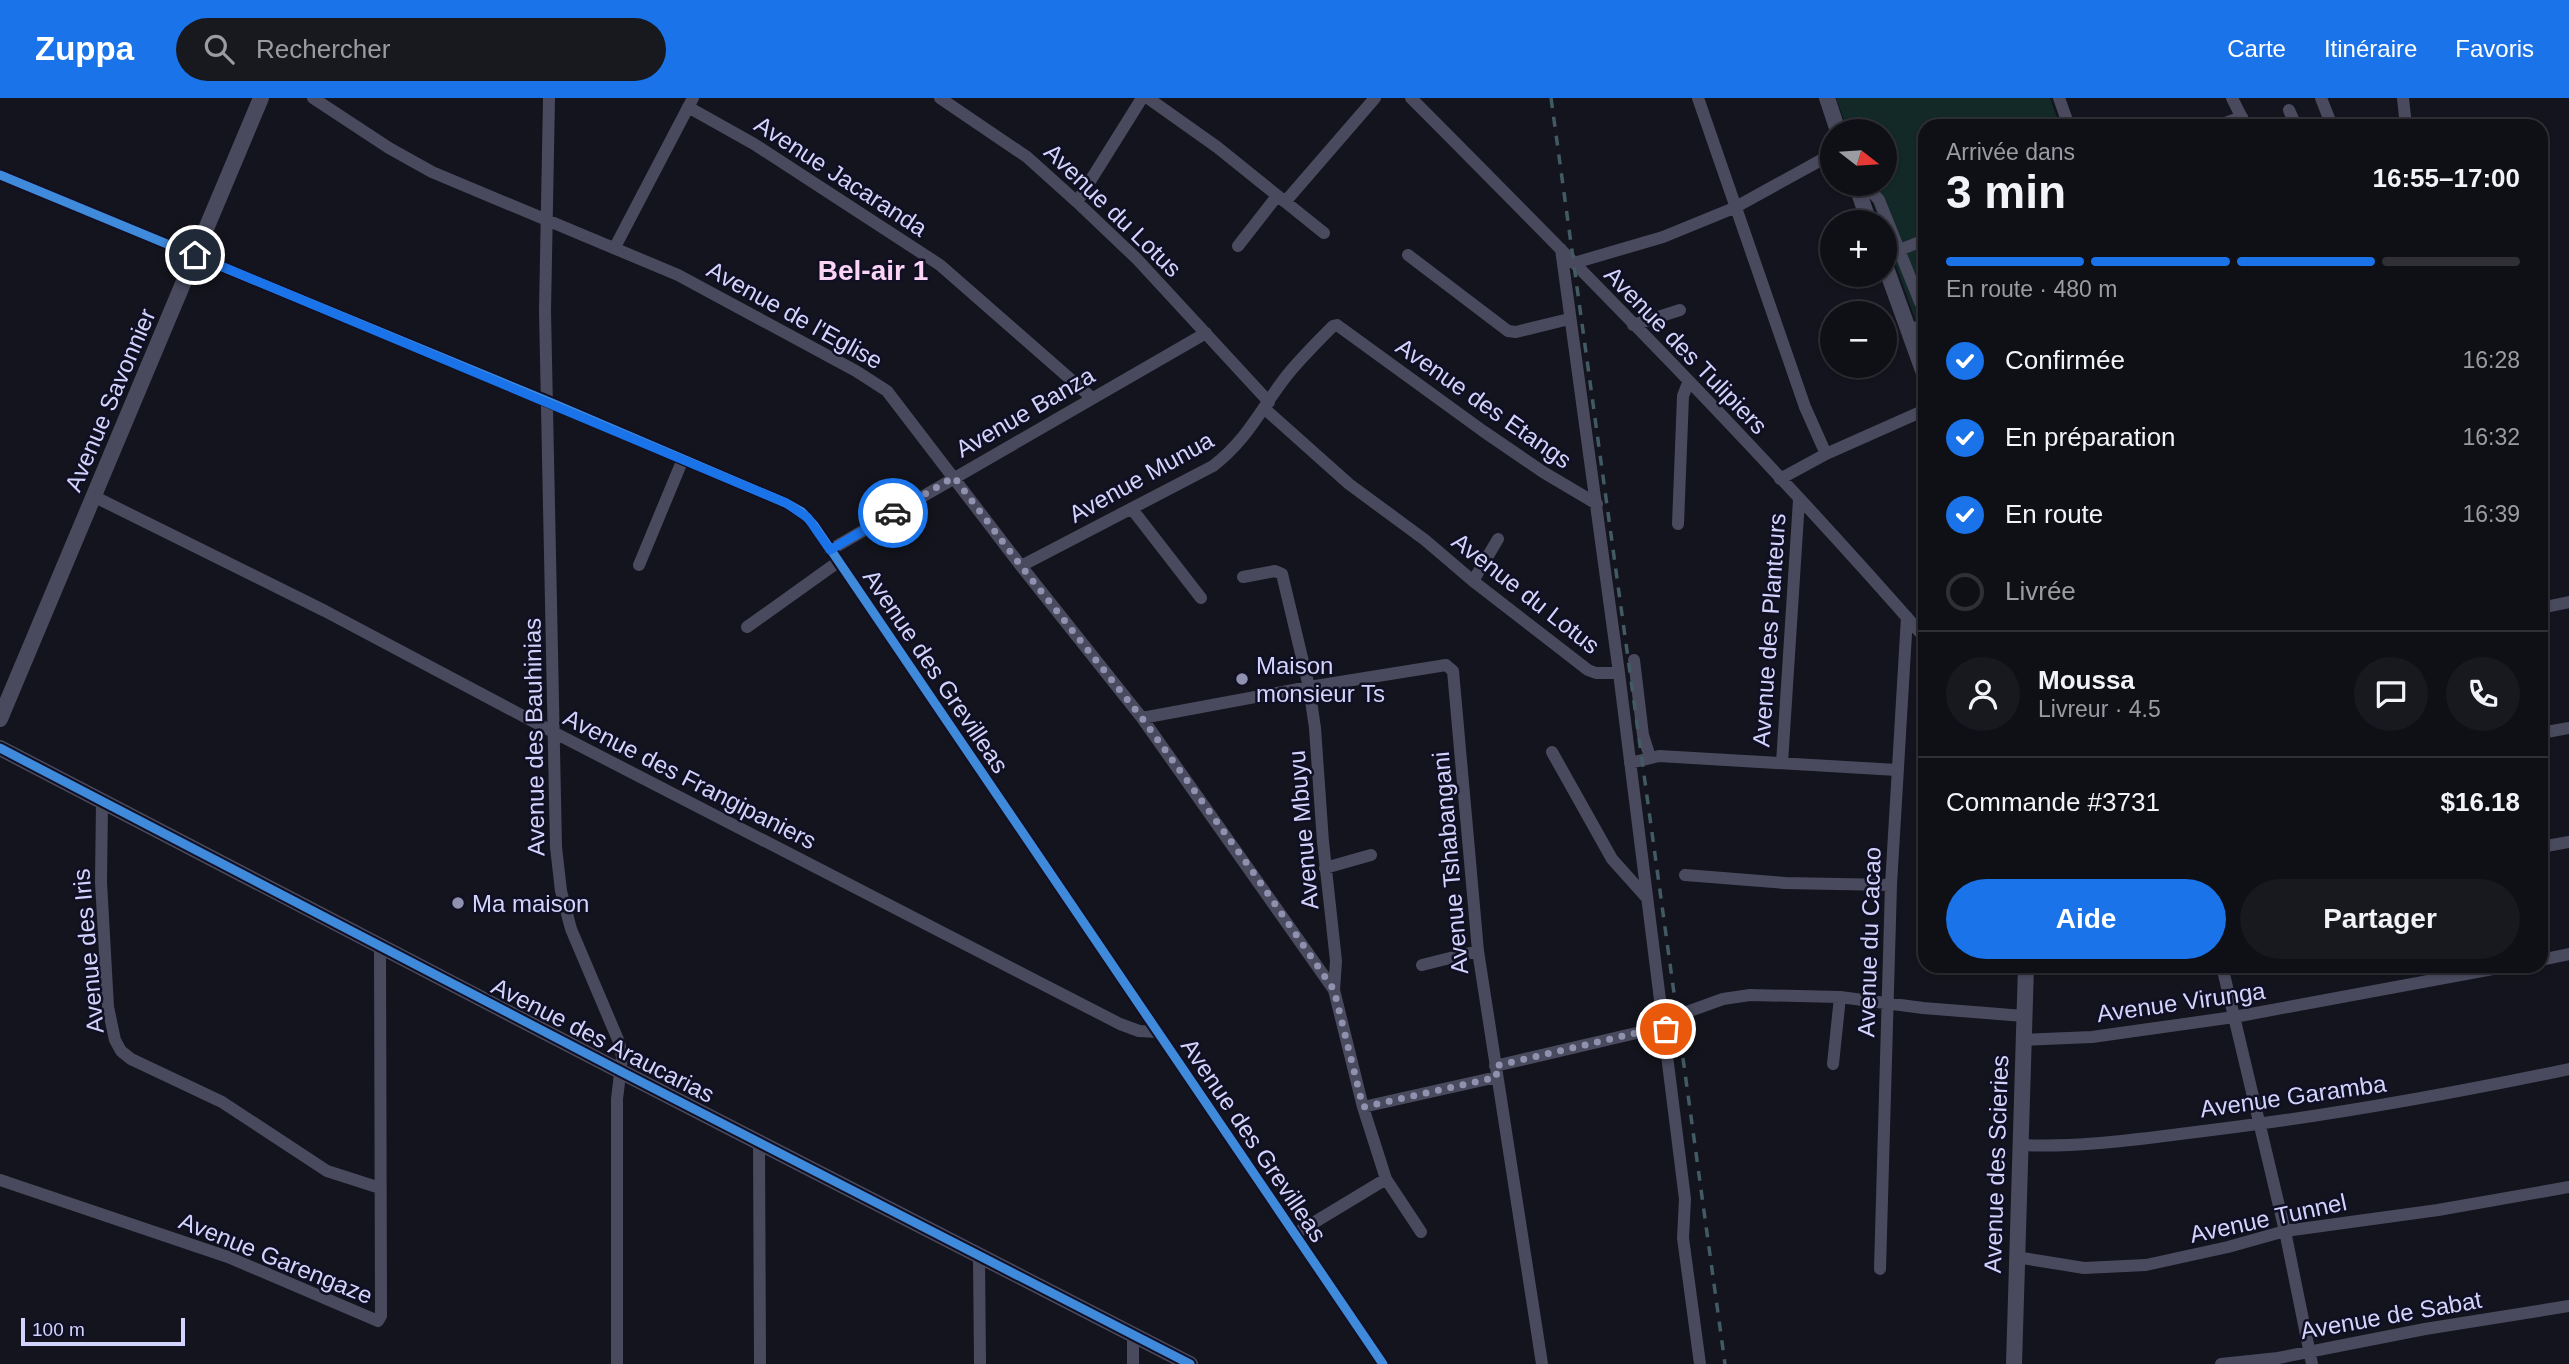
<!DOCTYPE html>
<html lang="fr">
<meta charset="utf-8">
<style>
body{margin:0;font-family:Arial,sans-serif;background:#18181f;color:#f1f3f6;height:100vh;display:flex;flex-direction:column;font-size:26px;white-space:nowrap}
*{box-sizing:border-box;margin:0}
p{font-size:23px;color:#9b9ca1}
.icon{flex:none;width:38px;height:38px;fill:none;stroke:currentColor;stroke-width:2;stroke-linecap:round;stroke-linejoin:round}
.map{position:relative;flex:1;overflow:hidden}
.details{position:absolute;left:1918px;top:21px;width:630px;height:854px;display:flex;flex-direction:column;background:#0f0f16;border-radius:21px;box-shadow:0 2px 5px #0004,0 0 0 2px #2f2f35}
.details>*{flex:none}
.needle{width:46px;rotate:107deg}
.fabs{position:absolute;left:1820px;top:21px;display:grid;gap:14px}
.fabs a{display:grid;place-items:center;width:77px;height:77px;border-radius:50%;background:#0f0f16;box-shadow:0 2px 5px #0004,0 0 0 2px #2f2f35;font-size:35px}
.scale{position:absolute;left:21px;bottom:18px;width:164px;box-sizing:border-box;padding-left:7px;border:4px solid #d3d4fd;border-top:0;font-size:19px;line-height:24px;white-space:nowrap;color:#d3d4fd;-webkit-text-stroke:5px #100f23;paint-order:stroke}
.pin{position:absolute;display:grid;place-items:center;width:60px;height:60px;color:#fff;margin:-30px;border:4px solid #fff;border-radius:50%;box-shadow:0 2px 7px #0007}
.courier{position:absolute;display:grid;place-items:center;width:70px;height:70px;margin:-35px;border:5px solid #1a73e8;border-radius:50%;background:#fff;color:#222;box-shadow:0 2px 9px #0007}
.summary em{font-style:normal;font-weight:700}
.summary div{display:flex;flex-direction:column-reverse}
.summary{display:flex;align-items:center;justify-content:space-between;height:119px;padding:0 28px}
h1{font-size:46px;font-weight:700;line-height:52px}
.bar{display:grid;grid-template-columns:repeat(4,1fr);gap:10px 7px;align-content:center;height:84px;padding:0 28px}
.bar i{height:9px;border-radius:5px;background:#2f2f35}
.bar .current{background:#1a73e8}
.bar p{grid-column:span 4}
.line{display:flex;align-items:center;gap:18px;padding:0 28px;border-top:2px solid #2f2f35}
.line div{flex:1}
.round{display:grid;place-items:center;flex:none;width:74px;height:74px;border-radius:37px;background:#18181f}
ol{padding:0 28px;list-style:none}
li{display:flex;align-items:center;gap:21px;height:77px}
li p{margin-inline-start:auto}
li .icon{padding:7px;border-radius:50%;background:#1a73e8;color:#fff;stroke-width:4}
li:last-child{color:#9b9ca1}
li i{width:38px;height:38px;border:4px solid #2f2f35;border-radius:50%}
.button{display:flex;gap:14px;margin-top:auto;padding:14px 28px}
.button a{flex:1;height:80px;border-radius:42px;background:#1a73e8;color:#fff;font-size:28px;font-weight:700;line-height:80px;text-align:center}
.button a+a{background:#18181f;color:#f1f3f6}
header{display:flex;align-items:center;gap:42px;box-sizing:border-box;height:98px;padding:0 35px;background:#1a73e8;color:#fff}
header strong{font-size:33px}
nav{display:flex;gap:38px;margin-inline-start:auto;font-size:24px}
.search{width:490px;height:63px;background:#18181f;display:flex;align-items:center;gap:18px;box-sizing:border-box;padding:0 24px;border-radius:38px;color:#9b9ca1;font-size:26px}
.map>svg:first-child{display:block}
.green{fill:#122927}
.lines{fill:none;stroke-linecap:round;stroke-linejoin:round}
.minor{stroke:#494a5e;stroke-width:12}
.tertiary{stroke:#494a5e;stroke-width:16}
.rail{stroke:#415a64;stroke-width:3.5;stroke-dasharray:10 9;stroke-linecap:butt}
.cycleway-casing{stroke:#100f23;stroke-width:13}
.cycleway{stroke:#408adc;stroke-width:9}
.done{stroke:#9091af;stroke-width:7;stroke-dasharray:0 12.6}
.route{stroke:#1a73e8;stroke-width:9}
.poi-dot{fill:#9091af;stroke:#100f23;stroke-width:2.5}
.labels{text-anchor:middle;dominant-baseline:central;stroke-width:5;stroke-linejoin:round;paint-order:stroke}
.street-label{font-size:24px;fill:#d3d4fd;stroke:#100f23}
.poi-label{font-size:24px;fill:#d3d4fd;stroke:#100f23;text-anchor:start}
.quarter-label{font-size:28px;font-weight:bold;fill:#fdd5f4;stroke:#100f23}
</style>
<header>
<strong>Zuppa</strong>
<div class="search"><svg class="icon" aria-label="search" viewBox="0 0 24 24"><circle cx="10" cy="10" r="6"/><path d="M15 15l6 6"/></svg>Rechercher</div>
<nav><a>Carte</a><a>Itinéraire</a><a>Favoris</a></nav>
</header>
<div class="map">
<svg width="2569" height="1266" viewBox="0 0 2569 1266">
<rect width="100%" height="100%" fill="#14141e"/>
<!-- green -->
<path class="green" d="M 1836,0 L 2050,0 L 2060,28 L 1925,28 L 1925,238 L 1922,240 L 1885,137 L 1885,124 L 1880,124 L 1867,86 L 1885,86 L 1885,33 L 1848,33 Z"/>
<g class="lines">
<!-- minor -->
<path class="minor" d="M 313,0 L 389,50 L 432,74 L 678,177 L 856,273 L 887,293 L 1021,468 L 1142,620 L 1334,892
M 549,0 L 545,213 L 556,749 L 561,793 L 571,831 L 619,944 L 622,959 L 617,1001 L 617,1266
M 940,0 L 1027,59 L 1077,104 L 1137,161 L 1269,304
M 1148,0 L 1217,49 L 1324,135
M 1411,0 C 1586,176 1762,353 1925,540
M 1698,0 L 1805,309 L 1826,356
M 2059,0 L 2069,28
M 2232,0 L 2246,28
M 2321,0 L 2332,28
M 2403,0 L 2406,28
M 688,9 L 754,46 L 940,167 L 1092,300
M 2289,12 L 2296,28
M 2217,28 L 2242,19
M 0,77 L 547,303 L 786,405 L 802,414 L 814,427 L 1383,1266
M 1860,97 L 1872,94 L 1879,102 L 1920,204 L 1925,211
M 1077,104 L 1142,0
M 1285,104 L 1375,0
M 1238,148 L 1277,98
M 615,149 L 693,0
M 1561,151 L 1619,575 L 1685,1101 L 1683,1140 L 1700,1266
M 1899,152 L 1925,142
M 1408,157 L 1508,233 L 1516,234 L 1569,221
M 1574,165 L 1663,139 L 1734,110 L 1832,56
M 1633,227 L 1680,212
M 1909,232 L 1925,226
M 1265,311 L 1349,386 L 1425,442 L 1473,483 L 1588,572 L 1596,575 L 1619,575
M 1780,381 L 1826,356 L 1925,312
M 95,399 L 325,513 L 555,635 L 1120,926 L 1139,933 L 1158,934
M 1132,411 L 1201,500
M 1678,426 L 1683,298 L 1688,285
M 830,452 L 1206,235
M 639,467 L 683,361
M 1021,468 L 1213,368 C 1249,340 1261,310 1288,276 C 1302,259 1318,243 1333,228 L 1337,227 L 1483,333 L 1543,374 L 1597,406
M 1243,479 L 1275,473 L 1282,476 L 1309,589 L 1315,630 L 1323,744 L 1336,863 L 1334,892 L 1363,1009 L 1386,1081 L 1421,1134
M 1473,483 L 1498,441
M 2541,510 L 2569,504
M 747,529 L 838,464
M 1634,562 L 1643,637 L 1650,659
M 1142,620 L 1309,589 L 1446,567 L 1453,573 L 1478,853 L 1542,1266
M 2541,635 L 2569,630
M 1552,654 L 1612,761 L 1646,799
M 1630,665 L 1659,658 L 1897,672
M 1782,665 L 1799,402
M 102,705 L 101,784 L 108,909 L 115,942 L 121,953 L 131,961 L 222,1004 L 327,1073 L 380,1090
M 2541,749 L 2569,744
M 1325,770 L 1371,757
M 1685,777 L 1785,785 L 1891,787
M 2541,862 L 2569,856
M 1422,867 L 1478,853
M 2222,868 L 2285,1133 L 2312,1266
M 1662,931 L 1671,929 L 1676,918 L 1723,901 L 1750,897 L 1840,899 L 1923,910 L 2024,918
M 2023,942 L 2092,939 L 2234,919 L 2509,868
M 1833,966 L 1840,899
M 1495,968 L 1662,929
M 1363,1009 L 1497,979
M 759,1044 L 760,1266
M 2021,1047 C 2079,1050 2138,1041 2196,1034 C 2321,1019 2445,997 2569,971
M 0,1082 L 228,1159 L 378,1223 L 381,1218 L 380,849
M 1295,1136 L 1386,1081
M 979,1157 L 980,1266
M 2016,1159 L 2084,1170 L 2146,1167 L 2228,1149 L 2285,1133 L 2438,1112 L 2569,1089
M 1880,1171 L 1891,787 L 1907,519
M 1133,1237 L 1133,1266
M 2221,1266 L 2278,1260 L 2425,1231 L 2569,1208"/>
<!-- tertiary -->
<path class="tertiary" d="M 1827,0 L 1838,33
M 1856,86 L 1869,124
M 1885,167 L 1925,278
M 0,621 L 261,0
M 0,650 L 620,973 L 1190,1266
M 2014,1266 L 2026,868"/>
<!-- rail -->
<path class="rail" d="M 1551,0 L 1725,1266"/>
<defs>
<path id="cycleway" d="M 0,77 L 547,303 L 786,405 L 802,414 L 814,427 L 1383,1266
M 0,650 L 620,973 L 1190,1266"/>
</defs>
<!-- cycleway casing -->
<use href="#cycleway" class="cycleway-casing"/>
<!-- cycleway -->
<use href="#cycleway" class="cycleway"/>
</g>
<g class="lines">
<!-- done -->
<path class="done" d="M 893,415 L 954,379 L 1021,468 L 1142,620 L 1253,774 L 1334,892 L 1363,1009 L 1497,979 L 1495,968 L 1662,929 L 1666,931"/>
<!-- route -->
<path class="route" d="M 195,157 L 786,405 L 808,420 L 830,452 L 893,415"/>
</g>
<!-- markers -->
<g class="poi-dot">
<circle cx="1242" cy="581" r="7"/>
<circle cx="458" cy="805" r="7"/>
</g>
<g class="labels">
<!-- street labels -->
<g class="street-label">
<text transform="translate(841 78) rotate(33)">Avenue Jacaranda</text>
<text transform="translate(1113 112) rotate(44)">Avenue du Lotus</text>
<text transform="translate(795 217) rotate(29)">Avenue de l'Eglise</text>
<text transform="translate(1686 252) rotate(46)">Avenue des Tulipiers</text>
<text transform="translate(110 302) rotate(-67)">Avenue Savonnier</text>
<text transform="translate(1484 305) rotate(35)">Avenue des Etangs</text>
<text transform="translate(1025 314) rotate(-30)">Avenue Banza</text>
<text transform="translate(1141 379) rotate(-29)">Avenue Munua</text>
<text transform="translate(1526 495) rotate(38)">Avenue du Lotus</text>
<text transform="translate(1769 532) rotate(-86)">Avenue des Planteurs</text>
<text transform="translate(936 573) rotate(56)">Avenue des Grevilleas</text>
<text transform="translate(534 639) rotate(-91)">Avenue des Bauhinias</text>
<text transform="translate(690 681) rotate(27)">Avenue des Frangipaniers</text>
<text transform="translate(1303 732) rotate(-95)">Avenue Mbuyu</text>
<text transform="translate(1450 765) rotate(-95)">Avenue Tshabangani</text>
<text transform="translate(1869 844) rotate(-88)">Avenue du Cacao</text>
<text transform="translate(88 853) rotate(-95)">Avenue des Iris</text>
<text transform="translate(2181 904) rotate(-8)">Avenue Virunga</text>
<text transform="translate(603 942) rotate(27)">Avenue des Araucarias</text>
<text transform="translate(2293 998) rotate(-8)">Avenue Garamba</text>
<text transform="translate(1254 1042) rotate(56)">Avenue des Grevilleas</text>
<text transform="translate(1996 1066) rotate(-88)">Avenue des Scieries</text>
<text transform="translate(2268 1120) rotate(-12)">Avenue Tunnel</text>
<text transform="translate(276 1160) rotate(22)">Avenue Garengaze</text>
<text transform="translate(2391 1217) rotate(-10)">Avenue de Sabat</text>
</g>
<!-- poi labels -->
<g class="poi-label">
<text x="1256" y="567">Maison<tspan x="1256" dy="28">monsieur Ts</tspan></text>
<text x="472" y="805">Ma maison</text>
</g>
<!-- quarter labels -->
<g class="quarter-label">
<text x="873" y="172">Bel-air 1</text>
</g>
</g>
</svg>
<div class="fabs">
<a><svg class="needle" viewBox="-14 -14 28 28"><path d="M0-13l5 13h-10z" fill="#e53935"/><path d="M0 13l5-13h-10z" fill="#9b9ca1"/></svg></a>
<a>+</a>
<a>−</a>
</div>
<div class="scale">100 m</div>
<div class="pin" style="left:1666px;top:931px;background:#ea580c"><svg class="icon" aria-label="bag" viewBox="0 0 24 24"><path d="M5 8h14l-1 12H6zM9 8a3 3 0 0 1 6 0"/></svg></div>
<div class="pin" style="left:195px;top:157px;background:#1f2937"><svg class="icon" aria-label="home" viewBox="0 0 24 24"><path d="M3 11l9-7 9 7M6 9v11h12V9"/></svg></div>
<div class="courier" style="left:893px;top:415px"><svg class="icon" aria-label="car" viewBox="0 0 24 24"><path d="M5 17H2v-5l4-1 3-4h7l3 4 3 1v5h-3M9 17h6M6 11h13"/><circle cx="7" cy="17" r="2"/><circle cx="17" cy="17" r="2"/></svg></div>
<section class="details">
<div class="summary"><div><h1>3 min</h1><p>Arrivée dans</p></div><em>16:55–17:00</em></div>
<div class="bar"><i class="current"></i><i class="current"></i><i class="current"></i><i></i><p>En route · 480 m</p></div>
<ol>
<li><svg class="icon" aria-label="check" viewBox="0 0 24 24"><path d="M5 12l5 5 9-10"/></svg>Confirmée<p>16:28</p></li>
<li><svg class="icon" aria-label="check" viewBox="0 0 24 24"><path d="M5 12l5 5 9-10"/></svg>En préparation<p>16:32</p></li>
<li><svg class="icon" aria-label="check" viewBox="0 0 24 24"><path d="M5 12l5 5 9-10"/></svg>En route<p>16:39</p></li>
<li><i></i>Livrée</li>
</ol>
<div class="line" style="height:126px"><a class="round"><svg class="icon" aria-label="person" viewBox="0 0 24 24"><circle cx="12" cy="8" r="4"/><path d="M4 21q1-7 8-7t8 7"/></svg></a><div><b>Moussa</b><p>Livreur · 4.5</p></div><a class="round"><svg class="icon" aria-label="chat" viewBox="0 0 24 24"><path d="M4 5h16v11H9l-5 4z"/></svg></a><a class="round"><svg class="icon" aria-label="phone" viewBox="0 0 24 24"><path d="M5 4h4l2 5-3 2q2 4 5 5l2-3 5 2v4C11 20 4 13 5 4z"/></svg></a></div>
<div class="line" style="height:91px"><div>Commande #3731</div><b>$16.18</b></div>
<div class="button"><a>Aide</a><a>Partager</a></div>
</section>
</div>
